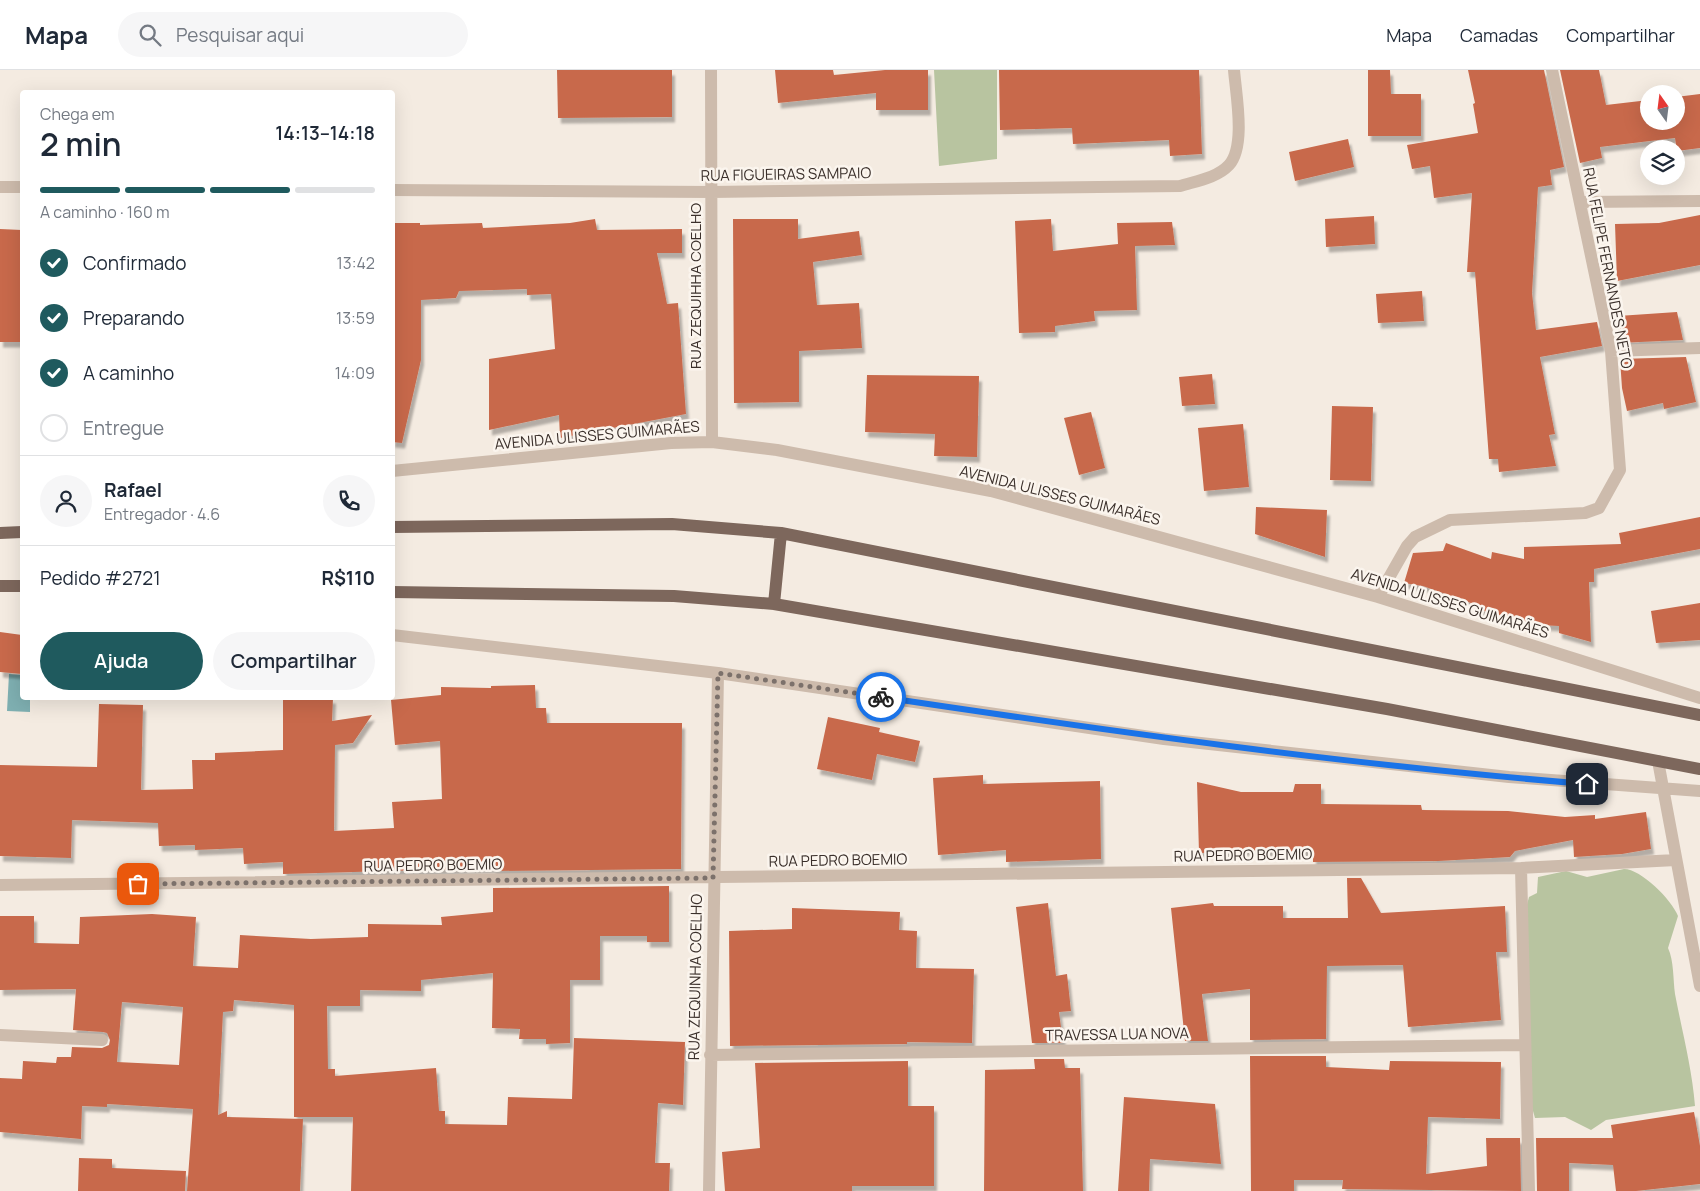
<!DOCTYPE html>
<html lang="pt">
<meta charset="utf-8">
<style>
body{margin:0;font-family:Manrope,sans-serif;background:#f6f6f7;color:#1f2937;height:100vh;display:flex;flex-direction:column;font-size:19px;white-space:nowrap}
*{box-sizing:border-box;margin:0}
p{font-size:16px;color:#747a83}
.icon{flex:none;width:28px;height:28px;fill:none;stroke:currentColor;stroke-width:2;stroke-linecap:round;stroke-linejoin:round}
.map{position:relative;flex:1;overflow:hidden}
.drawer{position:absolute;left:20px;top:20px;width:375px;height:610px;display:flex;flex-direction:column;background:#fff;border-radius:5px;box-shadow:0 5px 20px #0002}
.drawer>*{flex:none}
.needle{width:32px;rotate:346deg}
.tools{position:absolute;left:1640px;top:15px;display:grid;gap:10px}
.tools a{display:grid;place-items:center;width:45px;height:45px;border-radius:50%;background:#fff;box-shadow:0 5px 20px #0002;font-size:25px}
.pin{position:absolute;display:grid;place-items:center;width:42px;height:42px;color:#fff;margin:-21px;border-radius:10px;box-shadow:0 2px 8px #0006}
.courier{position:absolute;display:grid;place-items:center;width:50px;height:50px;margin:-25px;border:4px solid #1a73e8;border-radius:50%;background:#fff;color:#222;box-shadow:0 1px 6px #0007}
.overview em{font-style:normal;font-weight:600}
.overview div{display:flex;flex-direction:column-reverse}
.overview{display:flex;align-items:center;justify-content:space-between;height:85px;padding:0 20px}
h1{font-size:32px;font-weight:600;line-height:38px}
.bar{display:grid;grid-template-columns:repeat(4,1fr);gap:8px 5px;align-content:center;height:60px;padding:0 20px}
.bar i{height:6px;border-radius:4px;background:#e0e1e3}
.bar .active{background:#1f5a5e}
.bar p{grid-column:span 4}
.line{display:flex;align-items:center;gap:12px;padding:0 20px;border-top:1px solid #e0e1e3}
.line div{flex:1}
.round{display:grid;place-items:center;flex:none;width:52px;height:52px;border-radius:26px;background:#f6f6f7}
ol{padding:0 20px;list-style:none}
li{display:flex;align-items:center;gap:15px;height:55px}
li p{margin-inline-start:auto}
li .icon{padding:5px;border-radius:50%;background:#1f5a5e;color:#fff;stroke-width:4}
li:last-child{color:#747a83}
li i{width:28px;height:28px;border:2px solid #e0e1e3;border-radius:50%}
.button{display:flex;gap:10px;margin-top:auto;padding:10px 20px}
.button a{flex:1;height:58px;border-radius:30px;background:#1f5a5e;color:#fff;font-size:20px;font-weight:600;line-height:58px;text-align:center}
.button a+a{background:#f6f6f7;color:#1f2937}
header{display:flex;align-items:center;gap:30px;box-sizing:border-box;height:70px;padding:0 25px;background:#fff;border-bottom:1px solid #e0e1e3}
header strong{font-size:24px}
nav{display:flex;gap:28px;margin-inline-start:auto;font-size:18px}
.search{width:350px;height:45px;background:#f6f6f7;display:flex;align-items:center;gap:12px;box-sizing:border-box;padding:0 18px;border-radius:28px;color:#747a83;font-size:19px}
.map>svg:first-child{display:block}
.green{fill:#b8c4a0}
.water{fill:#7fb0b2}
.building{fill:#c8694b;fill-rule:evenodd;filter:url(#shadow)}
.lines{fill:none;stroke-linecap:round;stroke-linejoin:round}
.minor{stroke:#cdbbac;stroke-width:12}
.major{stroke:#7d675c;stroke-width:12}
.done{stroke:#7c716b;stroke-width:5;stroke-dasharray:0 9}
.route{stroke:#1a73e8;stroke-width:6}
.labels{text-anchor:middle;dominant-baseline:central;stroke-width:5;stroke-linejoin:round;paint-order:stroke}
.street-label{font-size:15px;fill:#3b302b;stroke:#fbf5ee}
</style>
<header>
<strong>Mapa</strong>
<div class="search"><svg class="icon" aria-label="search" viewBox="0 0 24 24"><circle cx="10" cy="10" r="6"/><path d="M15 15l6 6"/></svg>Pesquisar aqui</div>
<nav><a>Mapa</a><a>Camadas</a><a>Compartilhar</a></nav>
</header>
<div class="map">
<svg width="1700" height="1121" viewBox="0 0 1700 1121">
<defs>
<filter id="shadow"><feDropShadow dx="3" dy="5.5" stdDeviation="1" flood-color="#0004"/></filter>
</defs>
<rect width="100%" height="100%" fill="#f4ebe1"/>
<!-- green -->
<path class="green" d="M 934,0 L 997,0 L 997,89 L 939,96 Z
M 1624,799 C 1641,799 1672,830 1678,846 L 1668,878 C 1674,891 1673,909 1675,924 C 1682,961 1692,998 1695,1036 L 1606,1050 L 1591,1060 L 1565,1047 L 1535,1048 L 1529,1027 L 1524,846 L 1529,827 L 1537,823 L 1538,807 L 1566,801 L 1587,807 Z"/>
<!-- water -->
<path class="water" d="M 9,604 L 22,605 L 22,628 L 30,628 L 30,642 L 7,641 Z"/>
<!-- building -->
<path class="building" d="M 557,0 L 672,0 L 672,47 L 558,48 Z
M 775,0 L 833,0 L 834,5 L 885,0 L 928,0 L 928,40 L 876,40 L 876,23 L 778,33 Z
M 999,0 L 1199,0 L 1202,84 L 1170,86 L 1169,70 L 1073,74 L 1072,58 L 1000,60 Z
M 1368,0 L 1390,0 L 1391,24 L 1421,24 L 1421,66 L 1368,66 Z
M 1468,0 L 1544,0 L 1564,97 L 1550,100 L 1552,115 L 1538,117 L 1532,223 L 1536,260 L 1597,252 L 1602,276 L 1540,287 L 1555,364 L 1549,365 L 1556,396 L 1499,402 L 1498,389 L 1489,389 L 1475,202 L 1467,202 L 1472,123 L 1434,128 L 1430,96 L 1412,99 L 1407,75 L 1478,63 L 1473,34 L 1475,33 Z
M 1560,0 L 1599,0 L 1606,35 L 1649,30 L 1649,51 L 1676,51 L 1676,27 L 1700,24 L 1700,78 L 1677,81 L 1675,68 L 1600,77 L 1602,88 L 1580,93 Z
M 1348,69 L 1354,97 L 1295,111 L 1289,82 Z
M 1700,145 L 1700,195 L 1617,211 L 1615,154 L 1659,153 Z
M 1374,146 L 1375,174 L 1326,177 L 1325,149 Z
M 595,149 L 597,160 L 682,159 L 682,183 L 657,183 L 667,234 L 678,233 L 686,344 L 560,368 L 559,345 L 489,360 L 489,289 L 555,279 L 551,224 L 527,225 L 527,219 L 459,221 L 456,228 L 421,230 L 421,290 L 402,373 L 392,372 L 392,153 L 420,153 L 420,155 L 482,153 L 483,158 L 570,153 Z
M 733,149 L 798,149 L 798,169 L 859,161 L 862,185 L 813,192 L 817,235 L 859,233 L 862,278 L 799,281 L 799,332 L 734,333 Z
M 1051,149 L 1053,181 L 1118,174 L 1117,153 L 1172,152 L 1175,175 L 1135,176 L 1137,240 L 1094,241 L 1095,251 L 1055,256 L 1055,262 L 1019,263 L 1015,151 Z
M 0,159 L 22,160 L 22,272 L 0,272 Z
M 1422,221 L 1424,251 L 1378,253 L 1376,224 Z
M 1677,242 L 1683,270 L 1618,273 L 1613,249 L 1618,249 L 1618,246 Z
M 1686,287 L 1696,332 L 1664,339 L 1663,333 L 1627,341 L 1622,318 L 1620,289 Z
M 1212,304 L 1215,334 L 1182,336 L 1179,307 Z
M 867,305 L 979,306 L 977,387 L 934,386 L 935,364 L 865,362 Z
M 1332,336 L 1373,337 L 1371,411 L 1330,410 Z
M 1091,342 L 1105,398 L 1079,405 L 1064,348 Z
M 1243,354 L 1249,417 L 1204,421 L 1198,358 Z
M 1256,437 L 1327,440 L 1325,487 L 1255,464 Z
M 1700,447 L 1700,479 L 1594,499 L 1594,512 L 1589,512 L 1591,572 L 1559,563 L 1559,556 L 1521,554 L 1521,551 L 1470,537 L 1471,533 L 1423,516 L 1404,513 L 1413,483 L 1443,481 L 1446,473 L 1491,489 L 1492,482 L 1524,489 L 1524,477 L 1621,474 L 1619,463 Z
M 1700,533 L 1700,570 L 1656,573 L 1651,541 Z
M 0,562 L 22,565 L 22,604 L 0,602 Z
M 535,615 L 536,638 L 546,638 L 547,653 L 682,653 L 681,799 L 493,801 L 493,798 L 283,804 L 283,792 L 244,794 L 243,778 L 195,780 L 195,775 L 159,776 L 158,753 L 72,750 L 71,788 L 0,786 L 0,695 L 97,697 L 99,634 L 143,635 L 141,720 L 193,719 L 192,690 L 215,690 L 215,683 L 283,680 L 283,628 L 333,628 L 332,651 L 372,645 L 353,673 L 335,675 L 334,761 L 394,758 L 392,732 L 442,729 L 440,671 L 395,675 L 391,630 L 441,625 L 441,617 L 491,618 L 491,616 Z
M 828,647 L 880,658 L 879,662 L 920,671 L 915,692 L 877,684 L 872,710 L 817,699 Z
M 983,705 L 983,714 L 1100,711 L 1101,789 L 1006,792 L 1006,780 L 938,785 L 933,708 Z
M 1197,712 L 1241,722 L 1293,722 L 1295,714 L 1321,714 L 1321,734 L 1421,735 L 1422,740 L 1508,741 L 1565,747 L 1595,745 L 1595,749 L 1646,742 L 1651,779 L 1622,784 L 1574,787 L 1573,770 L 1515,781 L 1510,787 L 1438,791 L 1313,792 L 1313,782 L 1238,780 L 1238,782 L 1199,783 Z
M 1347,808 L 1361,808 L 1381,843 L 1505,836 L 1507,882 L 1496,882 L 1501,950 L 1408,957 L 1403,895 L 1327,896 L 1326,969 L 1250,970 L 1250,919 L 1202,924 L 1208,971 L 1185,971 L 1171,838 L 1213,833 L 1214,836 L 1283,836 L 1283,848 L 1348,848 Z
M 669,816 L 669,872 L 647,872 L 647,866 L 600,866 L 600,910 L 570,910 L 570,973 L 546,974 L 546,969 L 519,969 L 520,959 L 492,958 L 493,903 L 421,910 L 421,921 L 360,920 L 360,936 L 327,936 L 328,999 L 335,999 L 335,1006 L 436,998 L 439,1041 L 445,1041 L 445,1054 L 507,1055 L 508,1027 L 572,1029 L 574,968 L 685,972 L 683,1035 L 658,1033 L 655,1093 L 670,1093 L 669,1121 L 351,1121 L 353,1047 L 294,1047 L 294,935 L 234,930 L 233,941 L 223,942 L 218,1045 L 227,1041 L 227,1047 L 303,1049 L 300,1121 L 187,1121 L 193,1039 L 107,1034 L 107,1037 L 82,1036 L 81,1069 L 0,1062 L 0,1008 L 22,1009 L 23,991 L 56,993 L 57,987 L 71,987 L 72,977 L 102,978 L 109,975 L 110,970 L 107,963 L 103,962 L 73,960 L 76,919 L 0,920 L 0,846 L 34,846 L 34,873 L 79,874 L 80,847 L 152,844 L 196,847 L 193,896 L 238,898 L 240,865 L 311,869 L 368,867 L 368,854 L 442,855 L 441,847 L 493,842 L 493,818 ZM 122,932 L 183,937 L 179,995 L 117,992 Z
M 1048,833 L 1056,906 L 1067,904 L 1071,941 L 1059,942 L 1063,973 L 1032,973 L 1016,837 Z
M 792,838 L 900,842 L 899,860 L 917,861 L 916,898 L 974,899 L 972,973 L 907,972 L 907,974 L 730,976 L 729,861 L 792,859 Z
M 1250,986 L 1326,986 L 1326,997 L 1389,1000 L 1390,991 L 1501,992 L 1500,1049 L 1428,1047 L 1426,1104 L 1487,1096 L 1486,1068 L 1520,1068 L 1521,1121 L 1342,1119 L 1343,1110 L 1294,1110 L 1294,1121 L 1251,1121 Z
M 1034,989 L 1064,989 L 1065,998 L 1080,998 L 1083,1121 L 984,1121 L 985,1000 L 1035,999 Z
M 908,991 L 908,1036 L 934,1036 L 934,1116 L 852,1116 L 852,1121 L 725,1121 L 722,1082 L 760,1078 L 755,993 Z
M 1124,1027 L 1215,1034 L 1221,1094 L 1150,1089 L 1149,1121 L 1118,1121 Z
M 1694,1042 L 1700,1076 L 1700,1114 L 1636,1121 L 1616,1121 L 1613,1095 L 1569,1093 L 1569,1121 L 1537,1121 L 1536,1068 L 1613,1068 L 1611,1055 Z
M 79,1088 L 112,1089 L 112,1098 L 186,1101 L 185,1121 L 78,1121 Z"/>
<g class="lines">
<!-- minor -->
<path class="minor" d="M 711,0 L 712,372
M 0,117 L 22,117
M 392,120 L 712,122 L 1180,116 C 1196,111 1217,108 1229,95 C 1246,76 1236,25 1234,0
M 1580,132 L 1700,131
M 1611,281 L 1700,278
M 392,401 L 671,373 L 712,372 L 777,380 L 991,421 L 1378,527 L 1700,628
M 1378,527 L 1407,476 L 1415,467 L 1450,450 L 1585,443 L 1599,438 L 1620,400 L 1611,281 L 1552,0
M 392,565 L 718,603 L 1164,669 L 1509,707 L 1700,721
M 1658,691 L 1700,916
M 1521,798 L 1529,1121
M 0,815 L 1521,798 L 1676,790
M 0,965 L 102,970
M 710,985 L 1524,975
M 709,1121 L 718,603"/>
<!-- major -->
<path class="major" d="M 392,457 L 672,454 L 781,463 L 1700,645
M 0,463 L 22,462
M 0,516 L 22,516
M 392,522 L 674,526 L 774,534 L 1387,639 L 1700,699
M 774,534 L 781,463"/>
</g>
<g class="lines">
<!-- done -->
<path class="done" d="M 138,814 L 713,808 L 718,603 L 881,627"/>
<!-- route -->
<path class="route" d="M 881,627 C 1115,662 1350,695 1587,714"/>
</g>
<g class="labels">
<!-- street labels -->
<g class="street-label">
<text transform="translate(786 104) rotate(-1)">RUA FIGUEIRAS SAMPAIO</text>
<text transform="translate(1608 198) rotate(79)">RUA FELIPE FERNANDES NETO</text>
<text transform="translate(695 216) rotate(-90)">RUA ZEQUIHHA COELHO</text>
<text transform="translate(597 365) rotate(-5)">AVENIDA ULISSES GUIMARÃES</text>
<text transform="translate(1060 425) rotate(14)">AVENIDA ULISSES GUIMARÃES</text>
<text transform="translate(1450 533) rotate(17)">AVENIDA ULISSES GUIMARÃES</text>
<text transform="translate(1243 785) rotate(-1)">RUA PEDRO BOEMIO</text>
<text transform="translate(838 790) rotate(-1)">RUA PEDRO BOEMIO</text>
<text transform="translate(433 795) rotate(-1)">RUA PEDRO BOEMIO</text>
<text transform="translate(695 907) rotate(-89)">RUA ZEQUINHA COELHO</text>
<text transform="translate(1117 964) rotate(-1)">TRAVESSA LUA NOVA</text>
</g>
</g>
</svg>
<div class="tools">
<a><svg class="needle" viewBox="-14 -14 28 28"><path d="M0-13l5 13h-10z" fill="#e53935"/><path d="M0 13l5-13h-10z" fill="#747a83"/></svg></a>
<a><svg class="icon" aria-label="layers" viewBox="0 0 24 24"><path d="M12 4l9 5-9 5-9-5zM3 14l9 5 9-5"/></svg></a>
</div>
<div class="pin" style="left:138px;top:814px;background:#ea580c"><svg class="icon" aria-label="bag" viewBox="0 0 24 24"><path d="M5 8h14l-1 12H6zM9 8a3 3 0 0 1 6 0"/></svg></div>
<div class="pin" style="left:1587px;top:714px;background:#1f2937"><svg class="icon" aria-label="home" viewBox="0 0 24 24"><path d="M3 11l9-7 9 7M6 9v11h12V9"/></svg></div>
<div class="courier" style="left:881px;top:627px"><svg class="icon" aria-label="bike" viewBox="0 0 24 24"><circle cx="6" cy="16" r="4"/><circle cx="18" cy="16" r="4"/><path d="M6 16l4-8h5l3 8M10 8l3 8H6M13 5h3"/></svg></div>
<section class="drawer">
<div class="overview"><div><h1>2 min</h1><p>Chega em</p></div><em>14:13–14:18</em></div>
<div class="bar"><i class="active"></i><i class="active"></i><i class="active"></i><i></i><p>A caminho · 160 m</p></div>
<ol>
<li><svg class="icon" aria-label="check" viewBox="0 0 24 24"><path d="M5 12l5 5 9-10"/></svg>Confirmado<p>13:42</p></li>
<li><svg class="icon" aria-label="check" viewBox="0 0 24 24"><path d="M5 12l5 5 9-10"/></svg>Preparando<p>13:59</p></li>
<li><svg class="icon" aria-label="check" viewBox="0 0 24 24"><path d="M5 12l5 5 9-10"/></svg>A caminho<p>14:09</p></li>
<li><i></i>Entregue</li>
</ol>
<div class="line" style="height:90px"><a class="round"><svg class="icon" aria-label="person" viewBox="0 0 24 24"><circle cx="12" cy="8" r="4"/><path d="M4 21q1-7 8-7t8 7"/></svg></a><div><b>Rafael</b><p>Entregador · 4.6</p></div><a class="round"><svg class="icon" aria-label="phone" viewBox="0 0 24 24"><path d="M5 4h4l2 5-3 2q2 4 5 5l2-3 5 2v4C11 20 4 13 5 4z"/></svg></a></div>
<div class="line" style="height:65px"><div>Pedido #2721</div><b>R$110</b></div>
<div class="button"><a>Ajuda</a><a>Compartilhar</a></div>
</section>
</div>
